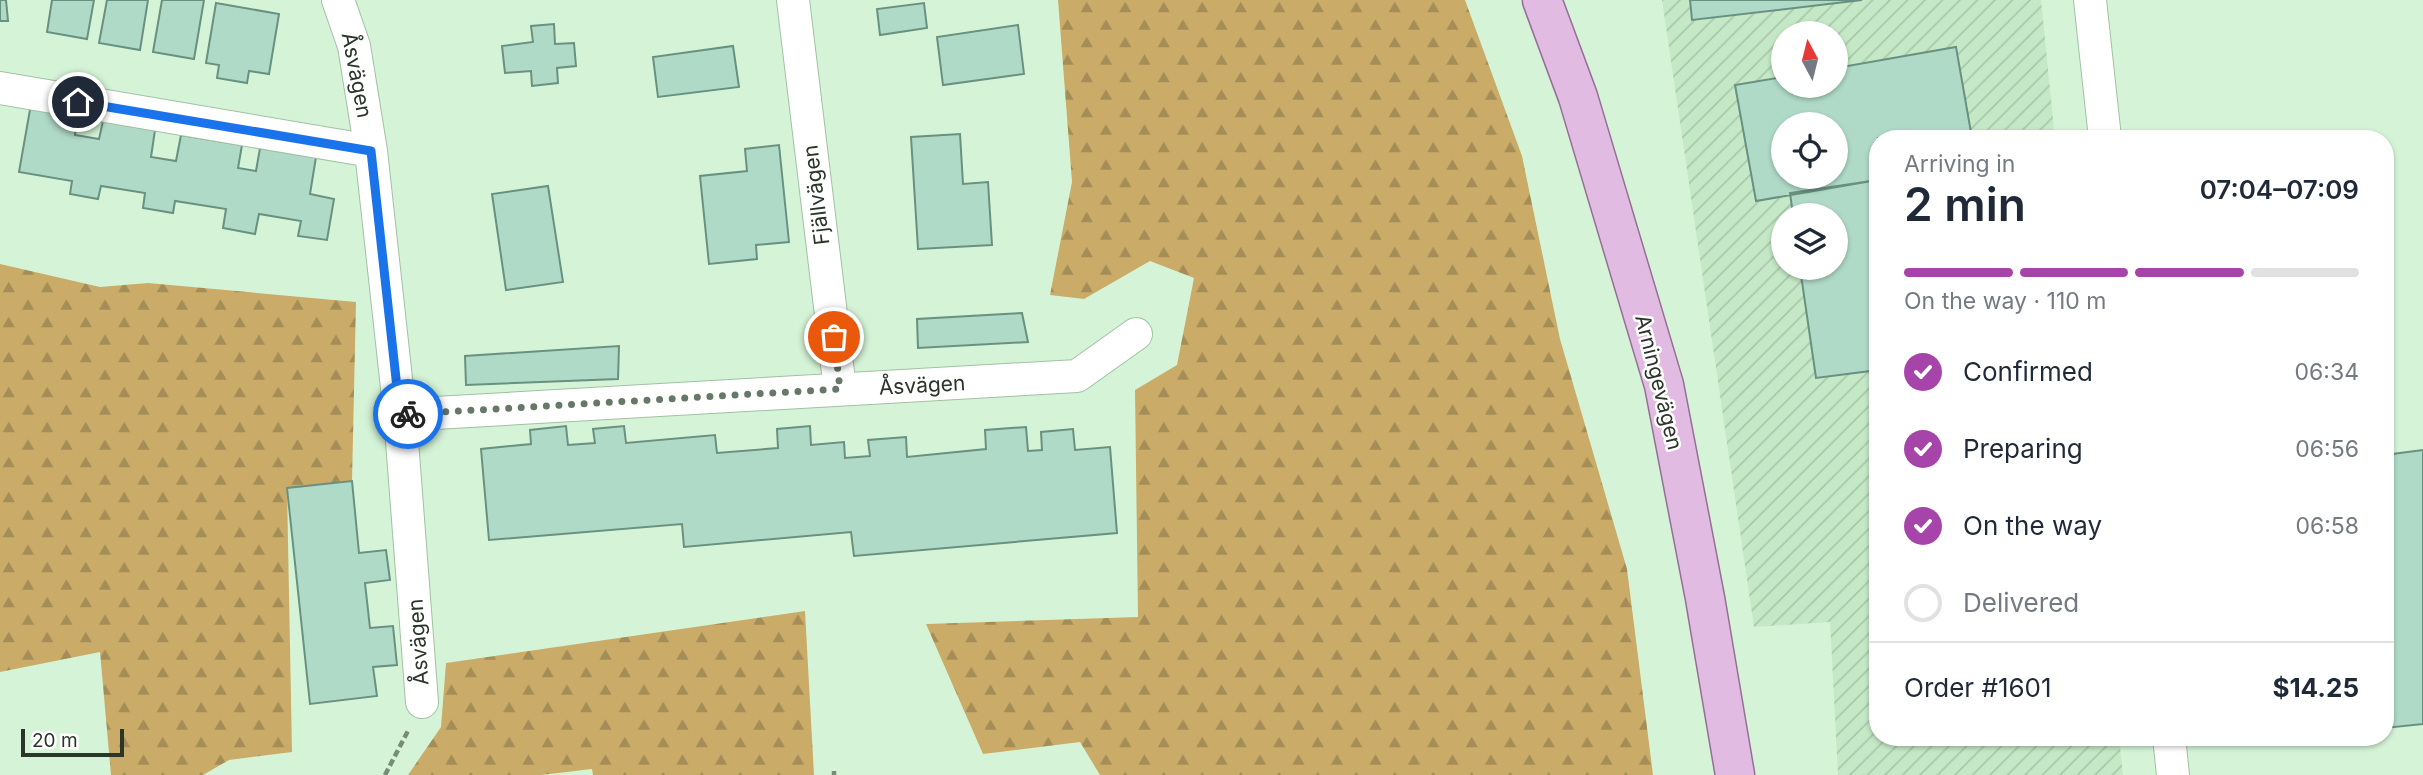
<!DOCTYPE html>
<meta charset="utf-8">
<style>
body{margin:0;font-family:Inter,sans-serif;background:#f2f2f3;color:#1f2937;height:100vh;display:flex;flex-direction:column;font-size:26px;white-space:nowrap}
*{box-sizing:border-box;margin:0}
p{font-size:23px;color:#747a83}
.icon{flex:none;width:38px;height:38px;fill:none;stroke:currentColor;stroke-width:2;stroke-linecap:round;stroke-linejoin:round}
.map{position:relative;flex:1;overflow:hidden}
.drawer{position:absolute;left:1869px;top:130px;width:525px;height:616px;display:flex;flex-direction:column;background:#fff;border-radius:28px;box-shadow:0 2px 5px #0004}
.drawer>*{flex:none}
.needle{width:46px;rotate:353deg}
.fabs{position:absolute;left:1771px;top:21px;display:grid;gap:14px}
.fabs a{display:grid;place-items:center;width:77px;height:77px;border-radius:50%;background:#fff;box-shadow:0 2px 5px #0004;font-size:35px}
.scale{position:absolute;left:21px;bottom:18px;width:103px;box-sizing:border-box;padding-left:7px;border:4px solid #2a362a;border-top:0;font-size:19px;line-height:24px;white-space:nowrap;color:#2a362a;-webkit-text-stroke:5px #fff;paint-order:stroke}
.pin{position:absolute;display:grid;place-items:center;width:60px;height:60px;color:#fff;margin:-30px;border:4px solid #fff;border-radius:50%;box-shadow:0 2px 7px #0007}
.courier{position:absolute;display:grid;place-items:center;width:70px;height:70px;margin:-35px;border:5px solid #1a73e8;border-radius:50%;background:#fff;color:#222;box-shadow:0 2px 9px #0007}
.head em{font-style:normal;font-weight:600}
.head div{display:flex;flex-direction:column-reverse}
.head{display:flex;align-items:center;justify-content:space-between;height:119px;padding:0 35px}
h1{font-size:46px;font-weight:600;line-height:52px}
.bar{display:grid;grid-template-columns:repeat(4,1fr);gap:10px 7px;align-content:center;height:84px;padding:0 35px}
.bar i{height:9px;border-radius:5px;background:#e0e1e3}
.bar .selected{background:#a744aa}
.bar p{grid-column:span 4}
.line{display:flex;align-items:center;gap:18px;padding:0 35px;border-top:2px solid #e0e1e3}
.line div{flex:1}
ol{padding:0 35px;list-style:none}
li{display:flex;align-items:center;gap:21px;height:77px}
li p{margin-inline-start:auto}
li .icon{padding:7px;border-radius:50%;background:#a744aa;color:#fff;stroke-width:4}
li:last-child{color:#747a83}
li i{width:38px;height:38px;border:4px solid #e0e1e3;border-radius:50%}
.map>svg:first-child{display:block}
.industrial{fill:url(#industrial-furrows);fill-rule:evenodd}
.forest{fill:url(#forest-firs)}
.building{fill:#b0dac8;stroke:#699180;stroke-width:2;fill-rule:evenodd}
.lines{fill:none;stroke-linecap:round;stroke-linejoin:round}
.street-casing{stroke:#a2c0a4;stroke-width:34}
.primary-casing{stroke:#956f95;stroke-width:41}
.path{stroke:#778c78;stroke-width:4.5;stroke-dasharray:7 3.5;stroke-linecap:butt}
.street{stroke:#fff;stroke-width:32}
.primary{stroke:#e2bbe2;stroke-width:38}
.done{stroke:#667867;stroke-width:7;stroke-dasharray:0 12.6}
.route{stroke:#1a73e8;stroke-width:9}
.labels{text-anchor:middle;dominant-baseline:central;stroke-width:5;stroke-linejoin:round;paint-order:stroke}
.street-label{font-size:21px;fill:#2a362a;stroke:#fff}
</style>
<div class="map">
<svg width="2423" height="775" viewBox="0 0 2423 775">
<defs>
<pattern id="industrial-furrows" width="10" height="10" patternUnits="userSpaceOnUse" patternTransform="scale(1.75)"><rect width="10" height="10" fill="#c5e9c6"/><path d="M-1 1l2-2M0 10L10 0M9 11l2-2" fill="none" stroke="#a9c8aa"/></pattern>
<pattern id="forest-firs" width="22" height="20" patternUnits="userSpaceOnUse" patternTransform="scale(1.75)"><rect width="22" height="20" fill="#caac68"/><path d="M5 1l3.5 6h-7zM16 11l3.5 6h-7z" fill="#a48d56"/></pattern>
</defs>
<rect width="100%" height="100%" fill="#d5f4d7"/>
<!-- industrial -->
<path class="industrial" d="M 1662,0 L 2041,0 L 2055,138 L 1878,138 L 1878,737 L 2119,737 L 2123,775 L 1838,775 L 1830,622 L 1754,627 ZM 1783,33 L 1836,33 L 1836,86 L 1783,86 ZM 1783,124 L 1836,124 L 1836,177 L 1783,177 ZM 1783,215 L 1836,215 L 1836,268 L 1783,268 Z"/>
<!-- forest -->
<path class="forest" d="M 1058,0 L 1465,0 L 1522,156 L 1560,339 L 1627,569 L 1653,775 L 1100,775 L 1080,742 L 983,754 L 926,624 L 1138,617 L 1135,390 L 1177,365 L 1194,278 L 1150,261 L 1084,299 L 1050,295 L 1072,182 Z
M 0,264 L 100,287 L 148,283 L 356,302 L 352,481 L 287,488 L 292,752 L 229,760 L 203,775 L 111,775 L 100,652 L 0,672 Z
M 805,611 L 814,775 L 593,775 L 592,769 L 541,775 L 408,775 L 441,727 L 446,663 Z"/>
<!-- building -->
<path class="building" d="M 0,0 L 6,0 L 8,21 L 0,21 Z
M 52,0 L 94,0 L 87,39 L 47,32 Z
M 107,0 L 148,0 L 140,50 L 99,43 Z
M 162,0 L 204,0 L 194,59 L 153,52 Z
M 1690,0 L 1862,0 L 1692,20 Z
M 216,3 L 279,14 L 269,74 L 249,71 L 247,83 L 217,78 L 219,65 L 206,63 Z
M 924,3 L 927,28 L 880,35 L 877,9 Z
M 554,24 L 555,44 L 574,43 L 576,66 L 557,68 L 558,83 L 532,86 L 531,71 L 505,73 L 502,46 L 533,42 L 531,26 Z
M 1018,25 L 1024,74 L 943,85 L 937,37 Z
M 733,46 L 739,87 L 658,97 L 653,57 Z
M 1956,47 L 1972,138 L 1878,138 L 1878,180 L 1756,201 L 1735,85 L 1783,77 L 1783,86 L 1836,86 L 1836,68 ZM 1783,124 L 1836,124 L 1836,177 L 1783,177 Z
M 31,104 L 79,112 L 75,135 L 99,139 L 103,121 L 155,130 L 151,157 L 176,161 L 181,135 L 242,145 L 238,168 L 256,171 L 260,148 L 316,157 L 310,194 L 334,199 L 327,240 L 298,236 L 301,221 L 259,214 L 255,234 L 223,228 L 226,209 L 175,201 L 173,213 L 143,208 L 145,193 L 101,186 L 98,199 L 70,194 L 72,181 L 19,172 Z
M 960,134 L 963,184 L 988,182 L 992,245 L 918,249 L 911,137 Z
M 779,145 L 789,242 L 756,245 L 757,259 L 709,264 L 700,176 L 747,171 L 745,149 Z
M 1878,180 L 1878,370 L 1816,378 L 1800,268 L 1836,268 L 1836,215 L 1793,215 L 1790,193 Z
M 548,186 L 563,282 L 506,290 L 492,194 Z
M 1022,313 L 1028,342 L 918,348 L 917,319 Z
M 619,346 L 618,379 L 466,385 L 465,356 Z
M 566,426 L 568,445 L 595,443 L 593,429 L 624,426 L 626,443 L 715,435 L 717,453 L 778,448 L 777,429 L 810,426 L 811,445 L 844,442 L 845,458 L 870,456 L 868,440 L 906,437 L 907,457 L 986,449 L 985,430 L 1026,427 L 1028,451 L 1042,450 L 1041,432 L 1073,429 L 1075,450 L 1110,447 L 1117,533 L 854,556 L 851,532 L 684,547 L 682,524 L 489,540 L 481,449 L 531,444 L 530,430 Z
M 2423,450 L 2423,724 L 2385,728 L 2385,455 Z
M 352,481 L 359,553 L 386,550 L 390,580 L 365,583 L 370,628 L 393,626 L 397,665 L 373,667 L 377,696 L 310,704 L 287,488 Z
M 2280,737 L 2315,737 L 2281,741 Z"/>
<g class="lines">
<defs>
<path id="street" d="M 338,0 L 354,46 L 371,151 L 400,415 L 1077,376 L 1136,334
M 793,0 L 840,389
M 2090,0 L 2105,138
M 0,88 L 371,151
M 400,415 L 422,702
M 2169,737 L 2173,775"/>
<path id="primary" d="M 1542,0 L 1578,97 L 1664,385 L 1705,598 L 1735,775"/>
</defs>
<!-- street casing -->
<use href="#street" class="street-casing"/>
<!-- primary casing -->
<use href="#primary" class="primary-casing"/>
<!-- path -->
<path class="path" d="M 834,771 L 834,775
M 385,775 L 409,729"/>
<!-- street -->
<use href="#street" class="street"/>
<!-- primary -->
<use href="#primary" class="primary"/>
</g>
<g class="lines">
<!-- done -->
<path class="done" d="M 408,414 L 840,389 L 834,337"/>
<!-- route -->
<path class="route" d="M 78,102 L 371,151 L 400,415 L 408,414"/>
</g>
<g class="labels">
<!-- street labels -->
<g class="street-label">
<text transform="translate(357 75) rotate(79)">Åsvägen</text>
<text transform="translate(816 195) rotate(-97)">Fjällvägen</text>
<text transform="translate(1659 382) rotate(76)">Arningevägen</text>
<text transform="translate(922 385) rotate(-3)">Åsvägen</text>
<text transform="translate(418 642) rotate(-94)">Åsvägen</text>
</g>
</g>
</svg>
<div class="fabs">
<a><svg class="needle" viewBox="-14 -14 28 28"><path d="M0-13l5 13h-10z" fill="#e53935"/><path d="M0 13l5-13h-10z" fill="#747a83"/></svg></a>
<a><svg class="icon" aria-label="locate" viewBox="0 0 24 24"><circle cx="12" cy="12" r="6"/><path d="M12 2v4M12 18v4M2 12h4M18 12h4"/></svg></a>
<a><svg class="icon" aria-label="layers" viewBox="0 0 24 24"><path d="M12 4l9 5-9 5-9-5zM3 14l9 5 9-5"/></svg></a>
</div>
<div class="scale">20 m</div>
<div class="pin" style="left:834px;top:337px;background:#ea580c"><svg class="icon" aria-label="bag" viewBox="0 0 24 24"><path d="M5 8h14l-1 12H6zM9 8a3 3 0 0 1 6 0"/></svg></div>
<div class="pin" style="left:78px;top:102px;background:#1f2937"><svg class="icon" aria-label="home" viewBox="0 0 24 24"><path d="M3 11l9-7 9 7M6 9v11h12V9"/></svg></div>
<div class="courier" style="left:408px;top:414px"><svg class="icon" aria-label="bike" viewBox="0 0 24 24"><circle cx="6" cy="16" r="4"/><circle cx="18" cy="16" r="4"/><path d="M6 16l4-8h5l3 8M10 8l3 8H6M13 5h3"/></svg></div>
<section class="drawer">
<div class="head"><div><h1>2 min</h1><p>Arriving in</p></div><em>07:04–07:09</em></div>
<div class="bar"><i class="selected"></i><i class="selected"></i><i class="selected"></i><i></i><p>On the way · 110 m</p></div>
<ol>
<li><svg class="icon" aria-label="check" viewBox="0 0 24 24"><path d="M5 12l5 5 9-10"/></svg>Confirmed<p>06:34</p></li>
<li><svg class="icon" aria-label="check" viewBox="0 0 24 24"><path d="M5 12l5 5 9-10"/></svg>Preparing<p>06:56</p></li>
<li><svg class="icon" aria-label="check" viewBox="0 0 24 24"><path d="M5 12l5 5 9-10"/></svg>On the way<p>06:58</p></li>
<li><i></i>Delivered</li>
</ol>
<div class="line" style="height:91px"><div>Order #1601</div><b>$14.25</b></div>
</section>
</div>
